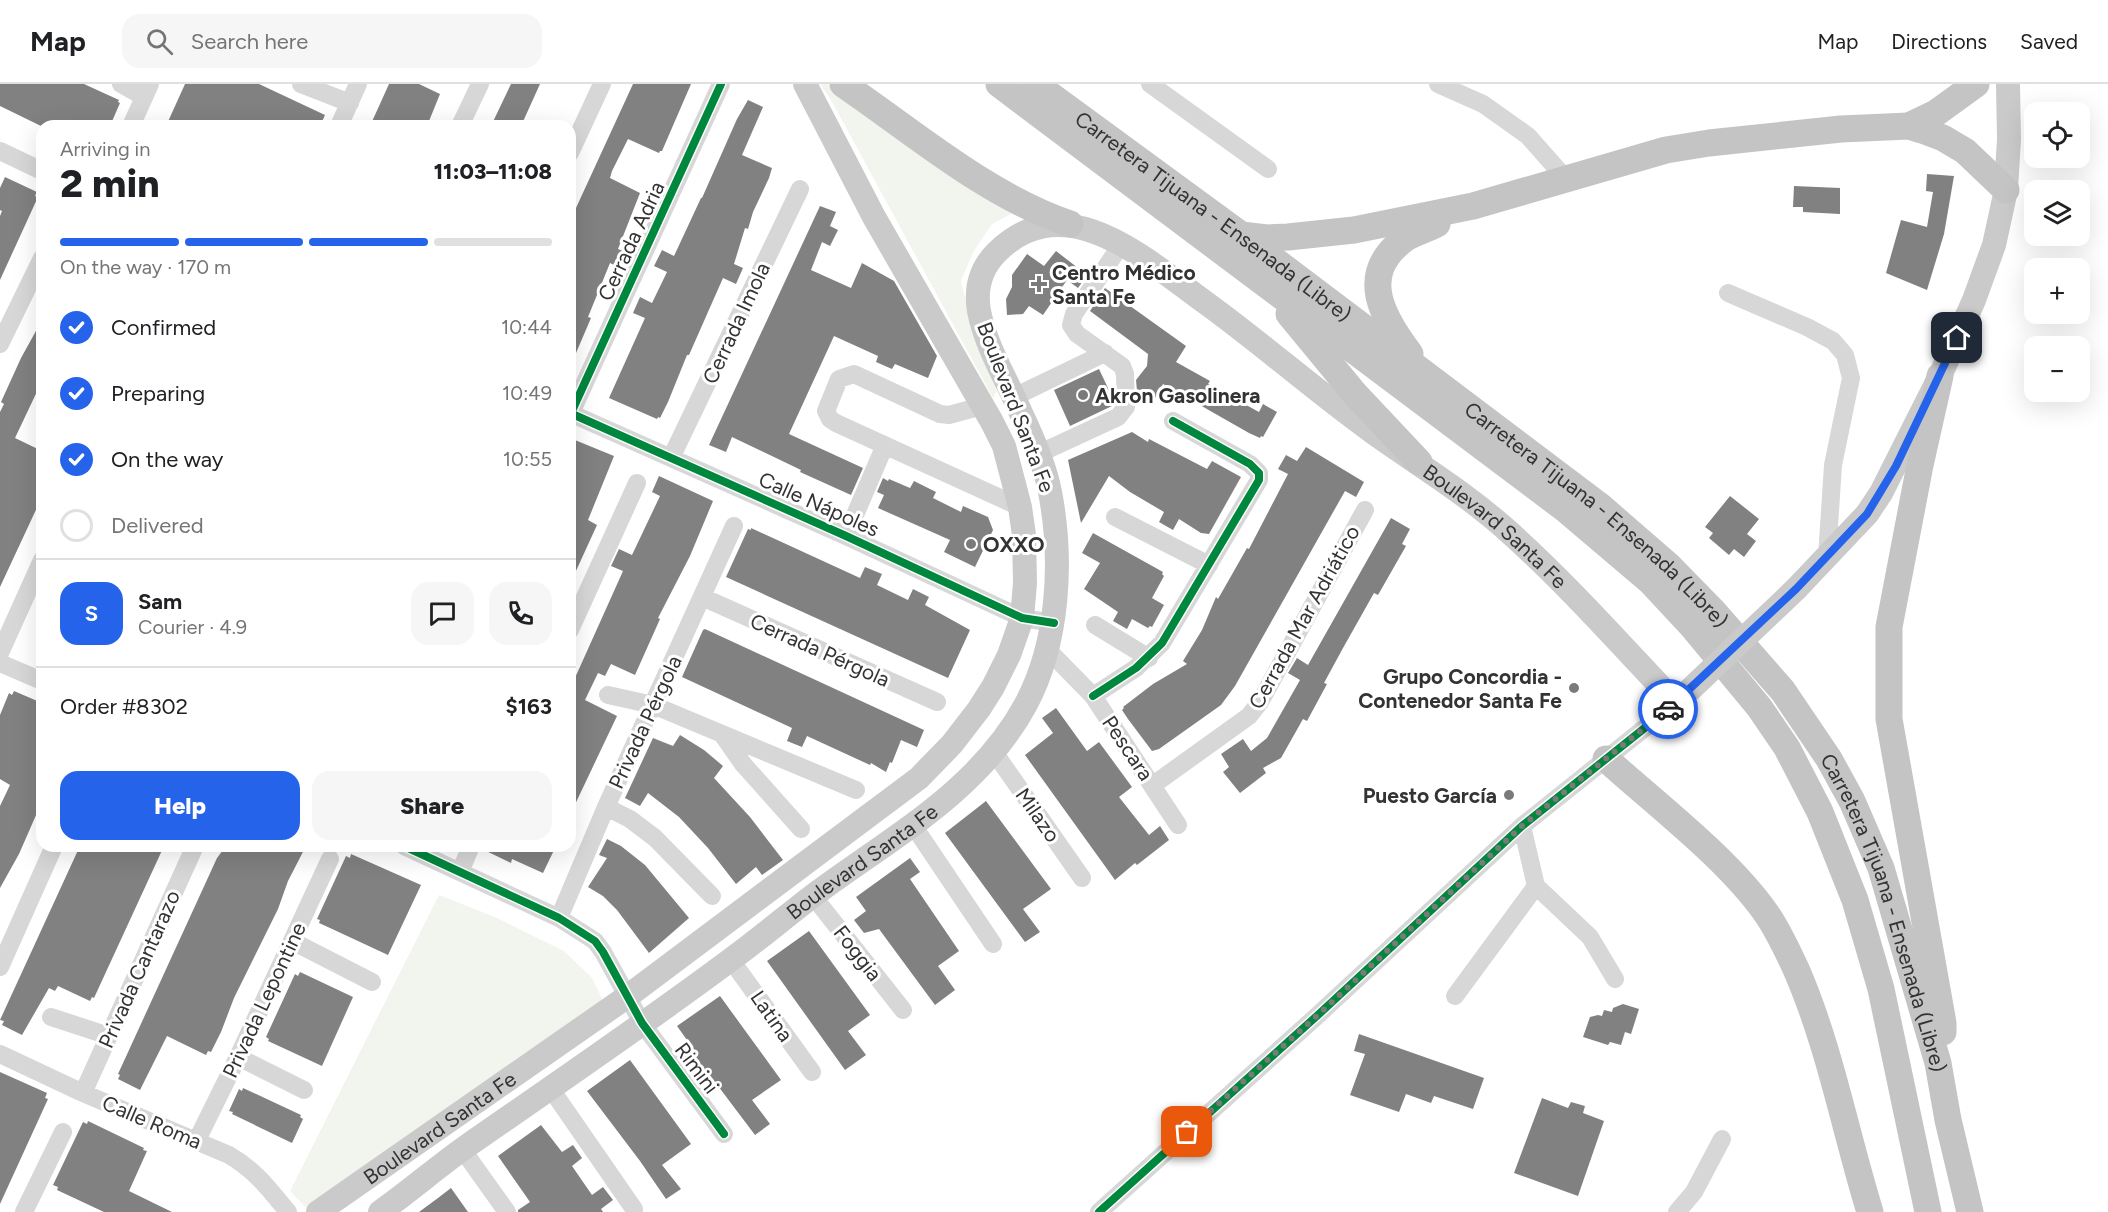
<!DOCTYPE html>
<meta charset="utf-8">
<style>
body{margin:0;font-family:Figtree,sans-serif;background:#f6f6f6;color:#202124;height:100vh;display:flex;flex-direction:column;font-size:22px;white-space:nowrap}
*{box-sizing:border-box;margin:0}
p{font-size:20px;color:#757577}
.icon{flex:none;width:33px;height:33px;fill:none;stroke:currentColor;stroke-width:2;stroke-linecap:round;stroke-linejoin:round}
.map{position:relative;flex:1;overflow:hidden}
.details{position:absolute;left:36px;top:36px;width:540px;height:732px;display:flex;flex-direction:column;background:#fff;border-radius:18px;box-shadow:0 6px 24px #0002}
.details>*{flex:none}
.controls{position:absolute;left:2024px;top:18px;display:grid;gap:12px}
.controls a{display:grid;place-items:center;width:66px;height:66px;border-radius:12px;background:#fff;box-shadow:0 6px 24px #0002;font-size:30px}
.pin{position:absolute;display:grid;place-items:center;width:51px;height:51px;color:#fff;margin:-26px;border-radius:12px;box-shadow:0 3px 9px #0006}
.courier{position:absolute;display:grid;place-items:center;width:60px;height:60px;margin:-30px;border:4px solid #2563eb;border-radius:50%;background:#fff;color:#222;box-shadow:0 2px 8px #0007}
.overview em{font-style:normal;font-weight:800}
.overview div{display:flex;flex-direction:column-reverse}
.overview{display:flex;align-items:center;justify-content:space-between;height:102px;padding:0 24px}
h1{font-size:39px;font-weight:800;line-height:45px}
.bar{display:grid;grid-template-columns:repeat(4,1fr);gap:9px 6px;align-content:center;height:72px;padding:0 24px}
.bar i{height:8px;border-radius:4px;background:#e0e0e0}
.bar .on{background:#2563eb}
.bar p{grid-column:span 4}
.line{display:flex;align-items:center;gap:15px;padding:0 24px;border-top:2px solid #e0e0e0}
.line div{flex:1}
.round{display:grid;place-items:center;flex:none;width:63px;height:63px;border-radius:18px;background:#f6f6f6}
ol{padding:0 24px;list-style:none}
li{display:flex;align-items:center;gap:18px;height:66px}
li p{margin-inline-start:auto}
li .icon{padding:6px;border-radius:50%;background:#2563eb;color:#fff;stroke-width:4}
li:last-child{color:#757577}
li i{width:33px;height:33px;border:3px solid #e0e0e0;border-radius:50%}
.primary-button{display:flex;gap:12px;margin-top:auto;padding:12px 24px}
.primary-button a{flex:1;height:69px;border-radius:18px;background:#2563eb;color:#fff;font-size:24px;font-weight:800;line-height:69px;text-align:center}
.primary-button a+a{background:#f6f6f6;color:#202124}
header{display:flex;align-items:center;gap:36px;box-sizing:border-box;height:84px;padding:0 30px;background:#fff;border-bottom:2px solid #e0e0e0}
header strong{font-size:28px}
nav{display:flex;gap:33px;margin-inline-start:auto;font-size:21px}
.search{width:420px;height:54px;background:#f6f6f6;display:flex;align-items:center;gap:15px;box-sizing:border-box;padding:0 21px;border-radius:18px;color:#757577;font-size:22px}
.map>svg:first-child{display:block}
.green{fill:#f1f5ed}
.building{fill:#818181}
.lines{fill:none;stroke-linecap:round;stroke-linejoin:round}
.minor{stroke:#d7d7d7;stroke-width:18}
.major{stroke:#cacaca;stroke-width:24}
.highway{stroke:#c4c4c4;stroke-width:27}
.major-bridge{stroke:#cacaca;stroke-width:24}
.cycleway-casing{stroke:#fff;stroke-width:11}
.cycleway{stroke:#00873e;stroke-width:8}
.done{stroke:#7a7a7a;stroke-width:6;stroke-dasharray:0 10.8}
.route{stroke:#2563eb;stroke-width:8}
.poi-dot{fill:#7a7a7a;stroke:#fff;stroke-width:2}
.labels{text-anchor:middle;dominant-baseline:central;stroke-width:6;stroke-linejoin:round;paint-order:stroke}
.street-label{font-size:21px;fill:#333;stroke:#fff}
.poi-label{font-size:21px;font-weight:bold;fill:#333;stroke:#fff;text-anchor:start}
</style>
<header>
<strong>Map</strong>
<div class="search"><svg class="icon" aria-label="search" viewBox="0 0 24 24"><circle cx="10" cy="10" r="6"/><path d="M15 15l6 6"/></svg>Search here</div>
<nav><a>Map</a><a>Directions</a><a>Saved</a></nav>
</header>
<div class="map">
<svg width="2108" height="1128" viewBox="0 0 2108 1128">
<rect width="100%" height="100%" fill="#fff"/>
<!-- green -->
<path class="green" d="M 820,0 L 827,0 L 1015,128 L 992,140 L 974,167 L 961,196 L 970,236 L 997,307 L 993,314 L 831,16 Z
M 439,811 L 495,833 L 564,867 L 592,894 L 603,917 L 310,1128 L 290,1107 Z"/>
<!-- building -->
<path class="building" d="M 0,0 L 84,0 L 119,16 L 118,18 L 120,19 L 110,42 L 41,42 L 0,22 Z
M 185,0 L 259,0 L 325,31 L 320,42 L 166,42 Z
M 389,0 L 419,0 L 440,10 L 427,42 L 370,42 Z
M 511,0 L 540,0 L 521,42 L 491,42 Z
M 633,0 L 691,0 L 662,67 L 660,67 L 659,69 L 628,55 L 612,87 L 610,94 L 640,109 L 618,165 L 628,169 L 620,184 L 610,179 L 588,233 L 591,234 L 570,283 L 570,220 L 574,211 L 570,210 L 570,137 Z
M 748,16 L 763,23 L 742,71 L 772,84 L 769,94 L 753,128 L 748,145 L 745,144 L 734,180 L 743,184 L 736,200 L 723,194 L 689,271 L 687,271 L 668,318 L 660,334 L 658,333 L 657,335 L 609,314 L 645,234 L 633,229 L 640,213 L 652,219 L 667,188 L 654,182 L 662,166 L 674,172 L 701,114 L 702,114 L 737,35 Z
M 1927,90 L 1954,92 L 1944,150 L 1927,206 L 1886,189 L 1901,136 L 1927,143 L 1933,108 L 1926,107 Z
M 5,93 L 37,108 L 35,112 L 38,113 L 0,196 L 0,132 L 2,127 L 0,126 L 0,104 Z
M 1794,102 L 1840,104 L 1840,130 L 1803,128 L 1803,123 L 1793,123 Z
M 820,122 L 836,128 L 830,142 L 838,146 L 830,162 L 822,158 L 811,186 L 851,204 L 862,179 L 894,197 L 937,272 L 928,294 L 895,280 L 892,285 L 876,278 L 878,272 L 834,252 L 789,350 L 863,384 L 851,411 L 800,388 L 801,386 L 732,353 L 726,368 L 709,361 Z
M 1056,167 L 1087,191 L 1078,204 L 1067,196 L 1043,231 L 1029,222 L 1023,230 L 1007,231 L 1006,215 L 1012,203 L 1012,191 L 1027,170 L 1044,182 Z
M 1105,204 L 1186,262 L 1176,278 L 1210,297 L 1208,300 L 1259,328 L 1263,320 L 1277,328 L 1263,353 L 1261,352 L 1260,354 L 1249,349 L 1163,300 L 1153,318 L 1137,307 L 1136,296 L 1147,282 L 1148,270 L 1090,227 Z
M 42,236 L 42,297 L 15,354 L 42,367 L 42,404 L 38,414 L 41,415 L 0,503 L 0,328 L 4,320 L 1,318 L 21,274 Z
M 1099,285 L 1115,319 L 1112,322 L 1070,342 L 1054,306 Z
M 1132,348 L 1148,358 L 1149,355 L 1207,385 L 1212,377 L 1241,393 L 1209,450 L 1201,449 L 1179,435 L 1173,446 L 1159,438 L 1164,428 L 1130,408 L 1109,392 L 1081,439 L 1068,376 Z
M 570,354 L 614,372 L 588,436 L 597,441 L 570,500 Z
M 1306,363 L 1364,398 L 1356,413 L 1345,407 L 1235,602 L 1221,621 L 1159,665 L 1152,667 L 1128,635 L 1122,626 L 1124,624 L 1123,623 L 1153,600 L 1187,580 L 1183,577 L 1202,546 L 1216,513 L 1218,515 L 1247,464 L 1249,465 L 1288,390 L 1278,385 L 1286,371 L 1297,377 Z
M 659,392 L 713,417 L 690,472 L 658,534 L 660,535 L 635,591 L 611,580 L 605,592 L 598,589 L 585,616 L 617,632 L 570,731 L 570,605 L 623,487 L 611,482 L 619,465 L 632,471 L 660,412 L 652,408 Z
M 883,394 L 888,397 L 889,395 L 910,404 L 914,397 L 936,408 L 933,414 L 961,428 L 963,422 L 988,433 L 993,446 L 975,483 L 944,468 L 950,456 L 878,424 L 884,411 L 877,408 Z
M 1730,412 L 1759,435 L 1747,450 L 1756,457 L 1744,473 L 1734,465 L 1729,471 L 1709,454 L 1713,449 L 1705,443 Z
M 1391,434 L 1410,445 L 1402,460 L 1406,462 L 1378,511 L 1374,509 L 1343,564 L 1324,599 L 1327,600 L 1307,637 L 1303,635 L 1281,674 L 1263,684 L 1266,689 L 1240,709 L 1223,688 L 1229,683 L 1221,670 L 1243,655 L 1251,667 L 1267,654 L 1300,596 L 1288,589 L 1297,574 L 1308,581 Z
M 751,444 L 860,494 L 865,483 L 882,490 L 877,501 L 908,516 L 913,505 L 929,513 L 925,521 L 970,546 L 948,594 L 726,493 L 748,445 L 751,446 Z
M 1093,449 L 1163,488 L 1162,490 L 1164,492 L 1152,514 L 1164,521 L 1152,543 L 1150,542 L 1148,544 L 1132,535 L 1127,545 L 1113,537 L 1118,528 L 1084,505 L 1100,479 L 1082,469 Z
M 705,545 L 924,646 L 917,663 L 901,656 L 892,679 L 890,678 L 886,688 L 871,679 L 870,681 L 807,652 L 802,663 L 787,657 L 792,644 L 682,593 L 703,546 Z
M 14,607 L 42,619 L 42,712 L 38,721 L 40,722 L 19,770 L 0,804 L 0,722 L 10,701 L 0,695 L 0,631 L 9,609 L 12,611 Z
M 1056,624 L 1087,667 L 1099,658 L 1132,703 L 1119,713 L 1149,751 L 1160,742 L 1169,756 L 1137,781 L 1135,779 L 1115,796 L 1025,671 L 1053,649 L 1042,634 Z
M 680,651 L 704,666 L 723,682 L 714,694 L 750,733 L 783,776 L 762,791 L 756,783 L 736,800 L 708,764 L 679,733 L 648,709 L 640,722 L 625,714 L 653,654 L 673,662 Z
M 986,717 L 1051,805 L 1023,825 L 1040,848 L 1025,858 L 945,749 Z
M 607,755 L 621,762 L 645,781 L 689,834 L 649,869 L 617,826 L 603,812 L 588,803 L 607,774 L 599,771 Z
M 84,762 L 164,762 L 94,914 L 92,913 L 90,917 L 58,902 L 55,907 L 49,904 L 22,951 L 2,941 L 4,937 L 0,936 L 79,764 L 82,765 Z
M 226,762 L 306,762 L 288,797 L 278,825 L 234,914 L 221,948 L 211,968 L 208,967 L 206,971 L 167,952 L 140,1006 L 118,995 L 120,991 L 118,990 L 217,774 Z
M 482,762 L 556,762 L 543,789 L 512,775 L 511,779 L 482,765 Z
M 351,770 L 421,801 L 388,871 L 330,844 L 319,839 L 320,836 L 317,835 L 346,772 L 350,774 Z
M 910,774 L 920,788 L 910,795 L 959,867 L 938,882 L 955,906 L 935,921 L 879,845 L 864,849 L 854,836 L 866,827 L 856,813 Z
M 809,847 L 870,931 L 848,947 L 866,971 L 845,986 L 767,877 Z
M 300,888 L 353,913 L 322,982 L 268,957 L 269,955 L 266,953 L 295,890 L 298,892 Z
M 720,912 L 781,996 L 752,1016 L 770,1040 L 755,1051 L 706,986 L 696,993 L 685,978 L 697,970 L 677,942 Z
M 1623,920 L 1639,925 L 1631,950 L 1625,948 L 1621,961 L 1610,958 L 1608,961 L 1583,953 L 1590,933 L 1598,931 L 1602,932 L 1604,926 L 1612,928 L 1613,924 Z
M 1359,950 L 1484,994 L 1473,1025 L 1434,1012 L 1431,1019 L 1406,1010 L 1399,1028 L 1350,1011 L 1365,970 L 1354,967 Z
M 630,976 L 691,1060 L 662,1081 L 681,1105 L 666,1115 L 640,1077 L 587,1007 Z
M 0,988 L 47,1009 L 45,1014 L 48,1015 L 0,1120 Z
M 243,1004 L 301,1031 L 300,1033 L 303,1035 L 292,1059 L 232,1030 L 233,1028 L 229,1027 L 239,1005 L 242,1007 Z
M 1542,1014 L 1568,1024 L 1571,1018 L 1585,1022 L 1583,1029 L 1604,1037 L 1578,1112 L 1514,1089 Z
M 88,1037 L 144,1064 L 143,1066 L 147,1067 L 129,1107 L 172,1128 L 104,1128 L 57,1106 L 58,1103 L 53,1101 L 83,1038 L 87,1040 Z
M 541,1041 L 562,1068 L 573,1061 L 582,1074 L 572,1082 L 592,1111 L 603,1103 L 613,1116 L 601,1125 L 603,1128 L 518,1128 L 518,1126 L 530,1118 L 498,1072 Z
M 451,1104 L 468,1128 L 419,1128 L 438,1114 Z"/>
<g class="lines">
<!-- minor -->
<path class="minor" d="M 121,0 L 144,13
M 301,0 L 350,19
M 1150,0 L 1268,85
M 1438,0 L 1483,20 L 1528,52 L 1566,95
M 131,42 L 150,0
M 339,42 L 358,0
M 460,42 L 480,0
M 0,67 L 42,87
M 570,69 L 602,0
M 1728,209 L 1807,243 L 1833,257 L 1845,271 L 1851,294 L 1833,381 L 1827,473
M 0,260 L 42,174
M 1014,313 L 1105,269
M 982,322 L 949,331 L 940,330 L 854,290 L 839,295 L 826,327 L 830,335 L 836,339 L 1020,423
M 570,329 L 846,452 L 1022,534 L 1054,539
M 571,329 L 721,0
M 1038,370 L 1118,333 L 1126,323 L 1125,290 L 1122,282 L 1077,250 L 1071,241 L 1074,230 L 1121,161
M 671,374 L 800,105
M 1115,433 L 1209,481
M 846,452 L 885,361
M 702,513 L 937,618
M 1095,541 L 1149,574
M 570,546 L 637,399
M 1047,565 L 1093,612 L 1178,741
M 0,569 L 42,476
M 0,579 L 42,597
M 608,611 L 653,621 L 856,706
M 1093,612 L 1136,584 L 1162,559 L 1259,396 L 1259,389 L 1250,380 L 1173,337
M 722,650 L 743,680 L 801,745
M 994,668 L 1082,794
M 1153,701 L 1249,632 L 1260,618 L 1365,426
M 606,723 L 630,735 L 655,754 L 712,812
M 913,741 L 993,860
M 404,762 L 559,834 L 595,857 L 603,868 L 642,939 L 724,1050
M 460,788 L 471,762
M 1536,802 L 1590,853 L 1615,895
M 813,812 L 903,926
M 559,834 L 606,723 L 734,442
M 292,857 L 372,898
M 731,876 L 812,988
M 0,883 L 54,762
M 1455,912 L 1536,802 L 1522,742
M 51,933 L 109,952
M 0,970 L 83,1009 L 229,1071 C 255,1086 269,1105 288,1128
M 238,973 L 304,1006
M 551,1005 L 634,1125
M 83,1009 L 195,762
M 197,1056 L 238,973 L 330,775
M 462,1065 L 507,1128
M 24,1128 L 63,1048
M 1099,1128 L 1319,930 L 1522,742 L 1676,619
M 1677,1128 L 1694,1108 L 1722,1055"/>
<!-- major -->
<g class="major">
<path d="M 1796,505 L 1867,430 L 1881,409 L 1940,292 L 1974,216 L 1994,161 L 2006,106 L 2009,55 L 2008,0"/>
<path id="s1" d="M 318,1128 L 628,912 L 919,694 L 952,660 L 979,625 L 993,603 L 1009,571 L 1022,534 L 1025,499 L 1024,451 L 1020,423 L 1004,362 L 992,338 L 874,133 L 805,0"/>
<path id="s2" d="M 380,1128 C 410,1107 437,1083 467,1062 C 556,1000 646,939 733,874 C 759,855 784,834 810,814 C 887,756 979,708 1026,620 C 1059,558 1063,476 1050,408 C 1045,381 1032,352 1020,327 C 1006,294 986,263 979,227 C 975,204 981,184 997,168 C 1066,100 1147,177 1206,219 C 1264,261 1319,310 1378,352 C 1422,383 1468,411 1509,448 C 1568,501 1621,561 1676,619"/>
</g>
<!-- highway -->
<g class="highway">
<path d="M 843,0 C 916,50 986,111 1070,140"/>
<path d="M 999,0 L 1565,425 L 1651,498 L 1691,541 L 1759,623 L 1787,664 L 1820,728 L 1855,816 L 1881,905 L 1928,1128"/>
<path id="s3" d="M 1035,0 L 1241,151 L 1600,422 L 1669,482 L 1713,527 L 1783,607 L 1829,675 L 1852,717 L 1881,784 L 1938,979 L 1948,1036 L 1970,1128"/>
<path d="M 1909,42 L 1936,29 L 1976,0"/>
<path d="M 1241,151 L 1267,154 L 1288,153 L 1354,146 L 1473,122 L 1666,66 L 1709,59 L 1841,45 L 1909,42 L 1922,46 L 1943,54 L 1965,67 L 2006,106"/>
<path d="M 1289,230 L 1355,310 L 1419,378"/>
<path d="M 1410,270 C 1383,233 1357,192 1403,156 C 1412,149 1426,146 1437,140"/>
<path d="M 1940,292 L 1920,381 L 1889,543 L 1889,635 L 1943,939 L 1943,948"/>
<path d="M 1606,675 C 1657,721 1727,774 1766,829 C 1778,846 1787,866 1796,885 C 1830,963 1845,1047 1870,1128"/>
</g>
<!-- major-bridge -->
<path class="major-bridge" d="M 1676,619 L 1796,505"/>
<defs>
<path id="cycleway" d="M 570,329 L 846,452 L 1022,534 L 1054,539
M 571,329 L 721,0
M 1093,612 L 1136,584 L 1162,559 L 1259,396 L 1259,389 L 1250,380 L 1173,337
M 404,762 L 559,834 L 595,857 L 603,868 L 642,939 L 724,1050
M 1099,1128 L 1319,930 L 1522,742 L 1676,619"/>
</defs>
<!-- cycleway casing -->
<use href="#cycleway" class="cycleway-casing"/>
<!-- cycleway -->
<use href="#cycleway" class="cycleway"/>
</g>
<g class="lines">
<!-- done -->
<path class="done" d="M 1187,1048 L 1319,930 L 1522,742 L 1668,625"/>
<!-- route -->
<path class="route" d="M 1668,625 L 1796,505 L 1867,430 L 1896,382 L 1957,254"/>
</g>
<!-- markers -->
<g class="poi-dot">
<path d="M1036 191h6v6h6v6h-6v6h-6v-6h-6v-6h6z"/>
<circle cx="1083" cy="311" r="6"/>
<circle cx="971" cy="460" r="6"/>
<circle cx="1574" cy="604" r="6"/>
<circle cx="1509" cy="711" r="6"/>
</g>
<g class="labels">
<!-- street labels -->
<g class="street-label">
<text stroke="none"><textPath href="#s3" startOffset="222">Carretera Tijuana - Ensenada (Libre)</textPath></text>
<text transform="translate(631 157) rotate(-65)">Cerrada Adria</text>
<text transform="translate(736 239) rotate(-65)">Cerrada Imola</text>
<text transform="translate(1016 323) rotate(69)">Boulevard Santa Fe</text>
<text transform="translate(819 420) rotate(24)">Calle Nápoles</text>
<text stroke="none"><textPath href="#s3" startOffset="708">Carretera Tijuana - Ensenada (Libre)</textPath></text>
<text stroke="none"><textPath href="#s2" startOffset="1906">Boulevard Santa Fe</textPath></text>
<text transform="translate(1304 533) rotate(-61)">Cerrada Mar Adriático</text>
<text transform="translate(820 566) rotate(24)">Cerrada Pérgola</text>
<text transform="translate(645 638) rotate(-65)">Privada Pérgola</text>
<text transform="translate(1128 664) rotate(56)">Pescara</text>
<text transform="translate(1038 731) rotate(55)">Milazo</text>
<text stroke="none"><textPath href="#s2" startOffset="596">Boulevard Santa Fe</textPath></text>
<text stroke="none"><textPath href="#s3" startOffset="1212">Carretera Tijuana - Ensenada (Libre)</textPath></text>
<text transform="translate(858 869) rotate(52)">Foggia</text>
<text transform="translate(139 885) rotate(-66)">Privada Cantarazo</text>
<text transform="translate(264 916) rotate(-65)">Privada Lepontine</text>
<text transform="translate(772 932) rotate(55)">Latina</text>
<text transform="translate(697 984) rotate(53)">Rimini</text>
<text transform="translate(152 1038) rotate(23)">Calle Roma</text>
<text stroke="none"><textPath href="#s1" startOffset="148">Boulevard Santa Fe</textPath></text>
</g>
<!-- poi labels -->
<g class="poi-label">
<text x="1052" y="188">Centro Médico<tspan x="1052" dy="24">Santa Fe</tspan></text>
<text x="1095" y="311">Akron Gasolinera</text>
<text x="983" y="460">OXXO</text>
<text x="1562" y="592" text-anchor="end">Grupo Concordia -<tspan x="1562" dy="24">Contenedor Santa Fe</tspan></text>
<text x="1497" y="711" text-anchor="end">Puesto García</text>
</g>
</g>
</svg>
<div class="controls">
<a><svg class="icon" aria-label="locate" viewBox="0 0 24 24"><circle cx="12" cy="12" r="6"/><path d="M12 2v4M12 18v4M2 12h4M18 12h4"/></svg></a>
<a><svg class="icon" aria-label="layers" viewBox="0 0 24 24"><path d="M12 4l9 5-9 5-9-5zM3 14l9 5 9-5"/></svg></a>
<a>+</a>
<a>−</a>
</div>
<div class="pin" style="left:1187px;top:1048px;background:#ea580c"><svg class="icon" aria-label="bag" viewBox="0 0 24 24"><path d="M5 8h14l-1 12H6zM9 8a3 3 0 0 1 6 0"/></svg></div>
<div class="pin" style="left:1957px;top:254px;background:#1f2937"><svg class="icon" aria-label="home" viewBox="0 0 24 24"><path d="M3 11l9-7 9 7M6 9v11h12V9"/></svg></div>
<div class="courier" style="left:1668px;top:625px"><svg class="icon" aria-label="car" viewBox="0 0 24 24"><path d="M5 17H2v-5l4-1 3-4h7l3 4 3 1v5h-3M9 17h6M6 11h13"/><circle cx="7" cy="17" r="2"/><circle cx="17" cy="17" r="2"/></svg></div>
<section class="details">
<div class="overview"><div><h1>2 min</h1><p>Arriving in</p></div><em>11:03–11:08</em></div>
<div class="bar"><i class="on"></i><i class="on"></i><i class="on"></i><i></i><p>On the way · 170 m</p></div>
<ol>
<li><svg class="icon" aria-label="check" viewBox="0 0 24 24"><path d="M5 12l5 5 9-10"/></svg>Confirmed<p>10:44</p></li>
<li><svg class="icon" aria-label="check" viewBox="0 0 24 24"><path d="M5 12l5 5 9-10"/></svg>Preparing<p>10:49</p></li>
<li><svg class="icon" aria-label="check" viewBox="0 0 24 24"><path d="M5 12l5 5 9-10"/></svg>On the way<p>10:55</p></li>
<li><i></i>Delivered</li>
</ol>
<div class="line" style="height:108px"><b class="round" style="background:#2563eb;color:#fff">S</b><div><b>Sam</b><p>Courier · 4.9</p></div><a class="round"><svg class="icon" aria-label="chat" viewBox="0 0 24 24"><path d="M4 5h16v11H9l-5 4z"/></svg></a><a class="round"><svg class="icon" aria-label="phone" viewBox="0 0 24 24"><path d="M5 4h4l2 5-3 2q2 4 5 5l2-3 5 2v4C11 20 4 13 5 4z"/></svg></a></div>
<div class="line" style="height:78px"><div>Order #8302</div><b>$163</b></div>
<div class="primary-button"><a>Help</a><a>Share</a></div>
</section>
</div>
